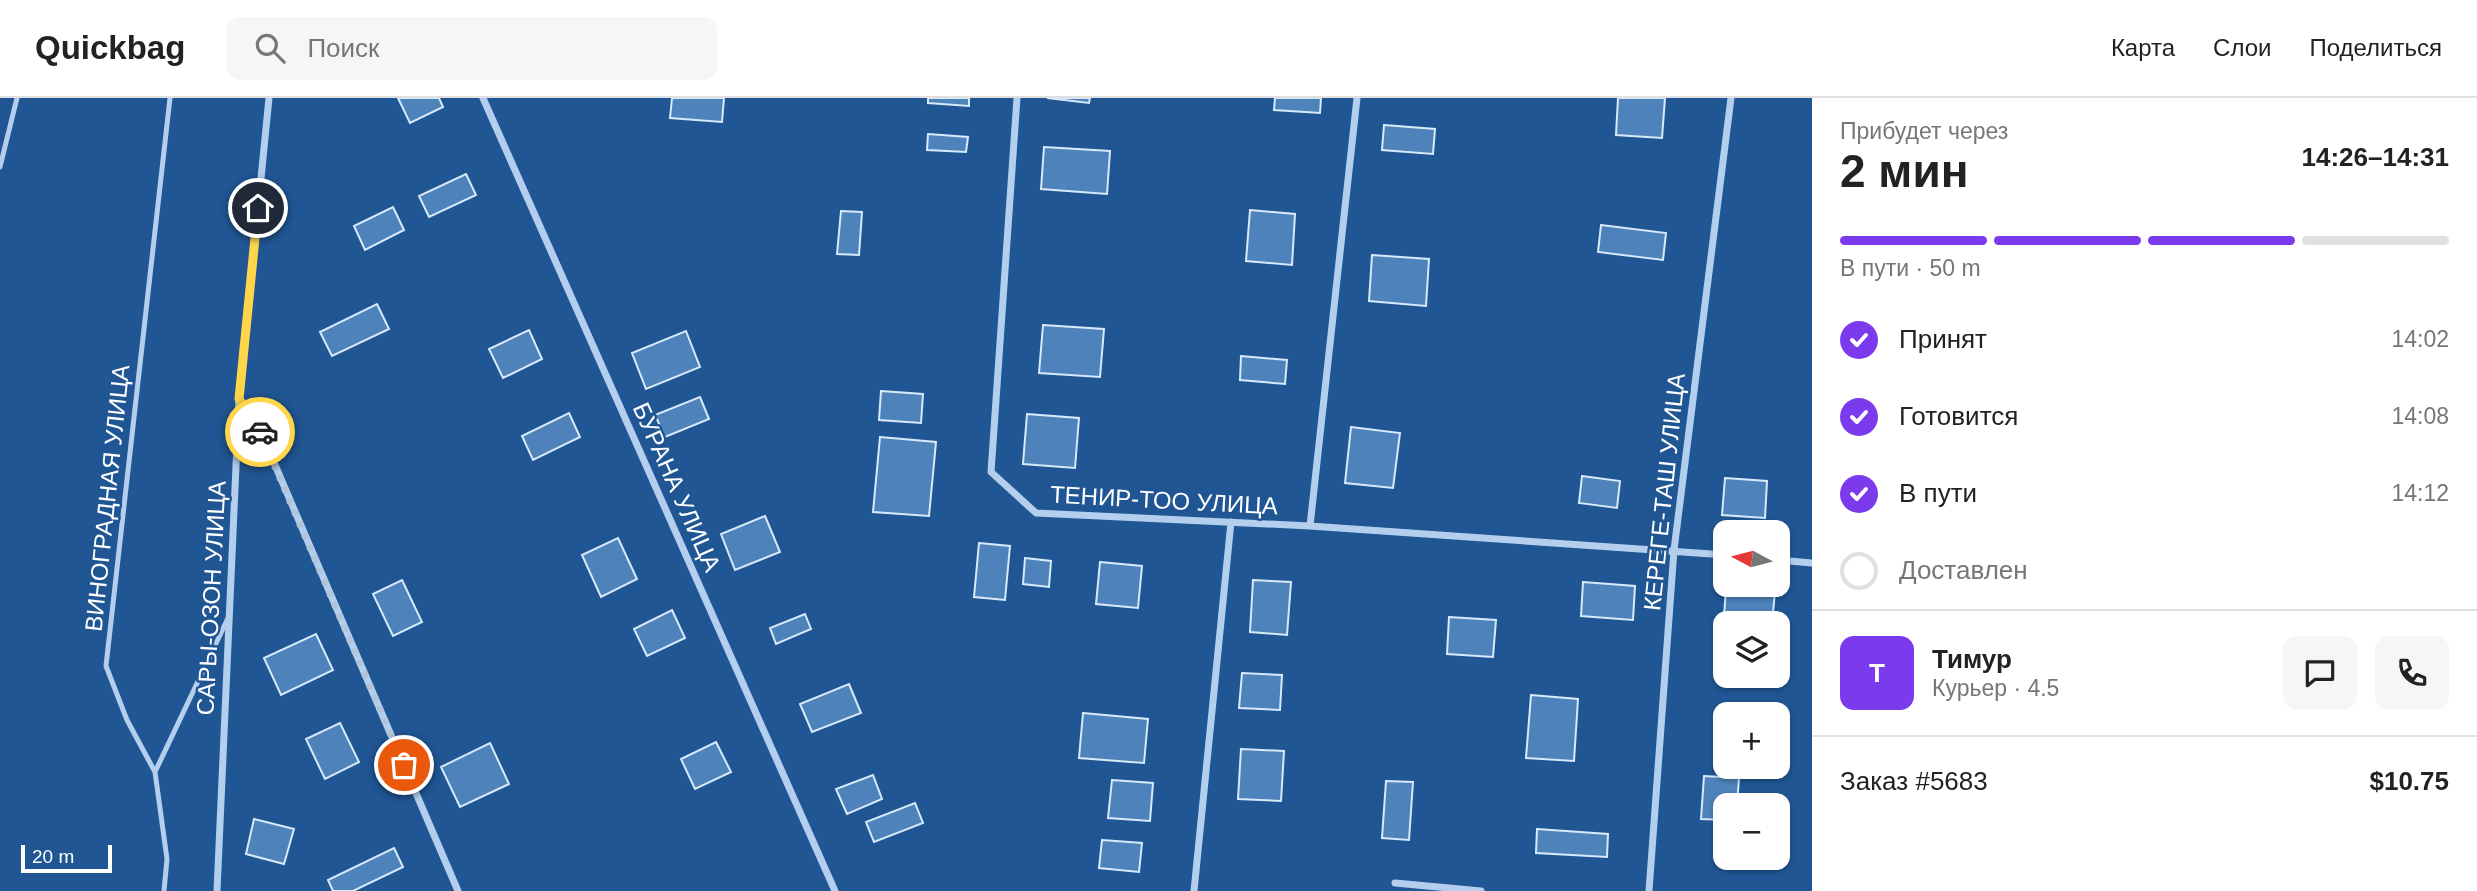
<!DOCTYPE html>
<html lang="ru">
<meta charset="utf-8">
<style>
body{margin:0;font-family:Arial,sans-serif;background:#f6f6f6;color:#222;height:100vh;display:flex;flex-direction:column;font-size:26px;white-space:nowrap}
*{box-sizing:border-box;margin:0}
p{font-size:23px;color:#767676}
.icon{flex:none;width:38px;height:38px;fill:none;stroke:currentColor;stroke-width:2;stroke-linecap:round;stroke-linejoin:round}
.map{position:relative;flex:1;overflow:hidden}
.panel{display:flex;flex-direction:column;background:#fff;width:665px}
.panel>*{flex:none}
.needle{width:46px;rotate:277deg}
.buttons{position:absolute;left:1713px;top:422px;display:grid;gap:14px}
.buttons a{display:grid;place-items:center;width:77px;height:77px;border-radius:14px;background:#fff;box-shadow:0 2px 5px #0004;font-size:35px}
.scale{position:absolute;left:21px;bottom:18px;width:91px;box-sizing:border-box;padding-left:7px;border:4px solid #fff;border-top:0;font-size:19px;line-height:24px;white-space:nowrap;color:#fff;-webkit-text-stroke:5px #205693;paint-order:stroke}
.pin{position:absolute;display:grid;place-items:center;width:60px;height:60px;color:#fff;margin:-30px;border:4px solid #fff;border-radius:50%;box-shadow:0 2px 7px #0007}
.courier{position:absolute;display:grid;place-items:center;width:70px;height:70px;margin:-35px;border:5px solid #ffd54a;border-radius:50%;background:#fff;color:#222;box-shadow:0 2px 9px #0007}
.headline em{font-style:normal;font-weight:700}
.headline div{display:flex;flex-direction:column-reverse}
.headline{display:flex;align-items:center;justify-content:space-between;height:119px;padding:0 28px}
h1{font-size:46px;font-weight:700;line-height:52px}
.bar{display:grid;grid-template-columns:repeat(4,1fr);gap:10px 7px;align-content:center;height:84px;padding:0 28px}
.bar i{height:9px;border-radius:5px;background:#e0e0e0}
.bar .on{background:#7c3aed}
.bar p{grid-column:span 4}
.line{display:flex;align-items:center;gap:18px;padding:0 28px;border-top:2px solid #e0e0e0}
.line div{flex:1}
.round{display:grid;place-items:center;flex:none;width:74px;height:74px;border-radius:14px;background:#f6f6f6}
ol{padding:0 28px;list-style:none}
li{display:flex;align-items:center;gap:21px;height:77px}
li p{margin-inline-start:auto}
li .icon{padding:7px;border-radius:50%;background:#7c3aed;color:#fff;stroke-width:4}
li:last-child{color:#767676}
li i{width:38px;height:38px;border:4px solid #e0e0e0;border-radius:50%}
header{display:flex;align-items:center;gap:42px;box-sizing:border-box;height:98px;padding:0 35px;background:#fff;border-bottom:2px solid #e0e0e0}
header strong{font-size:33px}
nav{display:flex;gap:38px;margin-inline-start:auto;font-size:24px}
.search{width:490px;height:63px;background:#f6f6f6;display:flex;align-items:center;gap:18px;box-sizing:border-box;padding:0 24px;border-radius:14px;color:#767676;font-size:26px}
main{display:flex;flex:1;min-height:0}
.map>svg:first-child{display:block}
.building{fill:#4d82bb;stroke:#d8e9fa;stroke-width:2}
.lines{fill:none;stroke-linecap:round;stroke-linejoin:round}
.service{stroke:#b3cfed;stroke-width:5}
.minor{stroke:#b3cfed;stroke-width:7}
.done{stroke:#b1c4d9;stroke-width:7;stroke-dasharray:0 12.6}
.route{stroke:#ffd54a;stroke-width:9}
.labels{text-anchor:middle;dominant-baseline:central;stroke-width:5;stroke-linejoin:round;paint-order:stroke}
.street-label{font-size:24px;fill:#fff;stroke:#205693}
</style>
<header>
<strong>Quickbag</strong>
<div class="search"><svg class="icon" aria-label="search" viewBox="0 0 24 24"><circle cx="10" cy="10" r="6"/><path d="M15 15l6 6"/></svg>Поиск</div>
<nav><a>Карта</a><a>Слои</a><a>Поделиться</a></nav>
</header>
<main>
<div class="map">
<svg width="1812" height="793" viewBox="0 0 1812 793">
<rect width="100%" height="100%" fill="#205693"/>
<!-- building -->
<path class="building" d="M 398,0 L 439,0 L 443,9 L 410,25 Z
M 672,0 L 724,0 L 722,24 L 670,20 Z
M 928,0 L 969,0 L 969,8 L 928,5 Z
M 1047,0 L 1090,0 L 1089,5 Z
M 1275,0 L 1321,0 L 1320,15 L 1274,12 Z
M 1618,0 L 1665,0 L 1662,40 L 1616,37 Z
M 1384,27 L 1435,31 L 1433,56 L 1382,52 Z
M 928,36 L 968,39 L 966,54 L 927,52 Z
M 1044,49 L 1110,53 L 1107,96 L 1041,91 Z
M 466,76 L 476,97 L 429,119 L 419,98 Z
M 393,109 L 404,132 L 365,152 L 354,128 Z
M 1250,112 L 1295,116 L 1292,167 L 1246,163 Z
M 841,113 L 862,114 L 859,157 L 837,156 Z
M 1601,127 L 1666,135 L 1663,162 L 1598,154 Z
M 1372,157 L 1429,161 L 1426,208 L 1369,203 Z
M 377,206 L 389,231 L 332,258 L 320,234 Z
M 1043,227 L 1104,231 L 1100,279 L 1039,275 Z
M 529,232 L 542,261 L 503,280 L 489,251 Z
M 686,233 L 700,269 L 646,291 L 632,255 Z
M 1241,258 L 1287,262 L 1285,286 L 1240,282 Z
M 881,293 L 923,296 L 921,325 L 879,322 Z
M 700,299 L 709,321 L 665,339 L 655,317 Z
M 569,315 L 580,339 L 533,362 L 522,338 Z
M 1027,316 L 1079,320 L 1075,370 L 1023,366 Z
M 1351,329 L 1400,335 L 1393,390 L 1345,385 Z
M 880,339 L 936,344 L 929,418 L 873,414 Z
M 1582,378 L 1620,383 L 1617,410 L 1579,405 Z
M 1725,380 L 1767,383 L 1765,420 L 1722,417 Z
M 765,418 L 780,454 L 735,472 L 721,436 Z
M 618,440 L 637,481 L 601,499 L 582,457 Z
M 979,445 L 1010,448 L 1005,502 L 974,499 Z
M 1025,460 L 1051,463 L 1049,489 L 1023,486 Z
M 1100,464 L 1142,468 L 1138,510 L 1096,506 Z
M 402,482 L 422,524 L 393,538 L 373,496 Z
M 1253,482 L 1291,484 L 1287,537 L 1250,534 Z
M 1583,484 L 1635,488 L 1633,522 L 1581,518 Z
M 1726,490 L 1775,494 L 1772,525 L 1726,525 L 1726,547 L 1722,547 Z
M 672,512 L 685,540 L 647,558 L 634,531 Z
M 805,516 L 811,531 L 776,546 L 770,530 Z
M 1449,519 L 1496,522 L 1493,559 L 1447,556 Z
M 316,536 L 333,572 L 281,597 L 264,560 Z
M 1242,575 L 1282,577 L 1280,612 L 1239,610 Z
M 849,586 L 861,615 L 812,634 L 800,606 Z
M 1531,597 L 1578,601 L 1574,663 L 1526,660 Z
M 1083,615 L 1148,621 L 1144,665 L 1079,660 Z
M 340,625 L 359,664 L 325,681 L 306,641 Z
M 1778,636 L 1782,636 L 1780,672 L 1738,669 L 1778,668 Z
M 716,644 L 731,674 L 695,691 L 681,661 Z
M 490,645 L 509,686 L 460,709 L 441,669 Z
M 1241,651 L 1284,653 L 1281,703 L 1238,701 Z
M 873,677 L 882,701 L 847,716 L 836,691 Z
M 1704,678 L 1739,680 L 1737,707 L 1726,707 L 1726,722 L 1701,721 Z
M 1112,682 L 1153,685 L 1150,723 L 1108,720 Z
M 1386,683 L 1413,684 L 1409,742 L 1382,740 Z
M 915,705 L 923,725 L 874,744 L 866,724 Z
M 254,721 L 294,731 L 284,766 L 246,756 Z
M 1537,731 L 1608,736 L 1607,759 L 1536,755 Z
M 1102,742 L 1142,745 L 1139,774 L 1099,770 Z
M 394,750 L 403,769 L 353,793 L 333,793 L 328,782 Z"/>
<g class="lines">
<!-- service -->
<path class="service" d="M 0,69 L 17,0
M 155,674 L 229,518
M 164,793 L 167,761 L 155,674 L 127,622 L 106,568 L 170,0"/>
<!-- minor -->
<path class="minor" d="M 483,0 L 835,793
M 1017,0 L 991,374 L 1036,415 L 1310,428 L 1726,457
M 239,302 L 263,339 L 458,793
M 1310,428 L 1357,0
M 1778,462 L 1812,465
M 1395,785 L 1481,793
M 217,793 L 239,301 L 269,0
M 1194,793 L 1231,424
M 1649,793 L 1674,452 L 1731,0"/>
</g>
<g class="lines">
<!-- done -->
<path class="done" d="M 260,334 L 404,667"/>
<!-- route -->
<path class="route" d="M 258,110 L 239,301 L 260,334"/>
</g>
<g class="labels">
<!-- street labels -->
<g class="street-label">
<text transform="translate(677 389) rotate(66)">БУРАНА УЛИЦА</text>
<text transform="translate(1664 394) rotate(-84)">КЕРЕГЕ-ТАШ УЛИЦА</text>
<text transform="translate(107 400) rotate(-84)">ВИНОГРАДНАЯ УЛИЦА</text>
<text transform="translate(1164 402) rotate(3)">ТЕНИР-ТОО УЛИЦА</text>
<text transform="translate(211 500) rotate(-87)">САРЫ-ОЗОН УЛИЦА</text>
</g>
</g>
</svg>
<div class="buttons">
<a><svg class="needle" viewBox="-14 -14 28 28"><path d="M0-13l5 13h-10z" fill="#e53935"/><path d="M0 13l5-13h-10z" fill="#767676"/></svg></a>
<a><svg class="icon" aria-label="layers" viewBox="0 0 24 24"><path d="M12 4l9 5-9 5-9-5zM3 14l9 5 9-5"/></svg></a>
<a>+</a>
<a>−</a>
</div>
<div class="scale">20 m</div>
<div class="pin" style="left:404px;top:667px;background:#ea580c"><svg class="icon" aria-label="bag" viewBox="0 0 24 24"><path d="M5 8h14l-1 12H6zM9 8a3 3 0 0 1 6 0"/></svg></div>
<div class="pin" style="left:258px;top:110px;background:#1f2937"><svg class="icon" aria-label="home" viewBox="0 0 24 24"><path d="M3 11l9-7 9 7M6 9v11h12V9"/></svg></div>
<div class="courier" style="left:260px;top:334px"><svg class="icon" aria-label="car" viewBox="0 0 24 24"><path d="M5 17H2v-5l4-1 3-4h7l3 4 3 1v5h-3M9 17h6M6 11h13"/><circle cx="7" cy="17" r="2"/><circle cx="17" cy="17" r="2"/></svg></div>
</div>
<section class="panel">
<div class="headline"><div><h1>2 мин</h1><p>Прибудет через</p></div><em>14:26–14:31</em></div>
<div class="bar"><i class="on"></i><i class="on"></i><i class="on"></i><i></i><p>В пути · 50 m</p></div>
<ol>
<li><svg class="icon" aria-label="check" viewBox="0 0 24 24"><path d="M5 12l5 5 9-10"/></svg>Принят<p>14:02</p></li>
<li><svg class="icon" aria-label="check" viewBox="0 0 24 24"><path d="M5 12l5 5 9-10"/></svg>Готовится<p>14:08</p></li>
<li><svg class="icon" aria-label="check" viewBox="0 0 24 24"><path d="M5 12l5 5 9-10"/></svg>В пути<p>14:12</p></li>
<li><i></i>Доставлен</li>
</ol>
<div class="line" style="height:126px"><b class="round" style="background:#7c3aed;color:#fff">Т</b><div><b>Тимур</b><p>Курьер · 4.5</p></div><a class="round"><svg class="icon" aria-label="chat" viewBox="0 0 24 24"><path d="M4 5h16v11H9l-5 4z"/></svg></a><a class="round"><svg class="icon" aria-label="phone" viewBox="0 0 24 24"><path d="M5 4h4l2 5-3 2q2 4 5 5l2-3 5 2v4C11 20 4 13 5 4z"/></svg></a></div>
<div class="line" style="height:91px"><div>Заказ #5683</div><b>$10.75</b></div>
</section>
</main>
